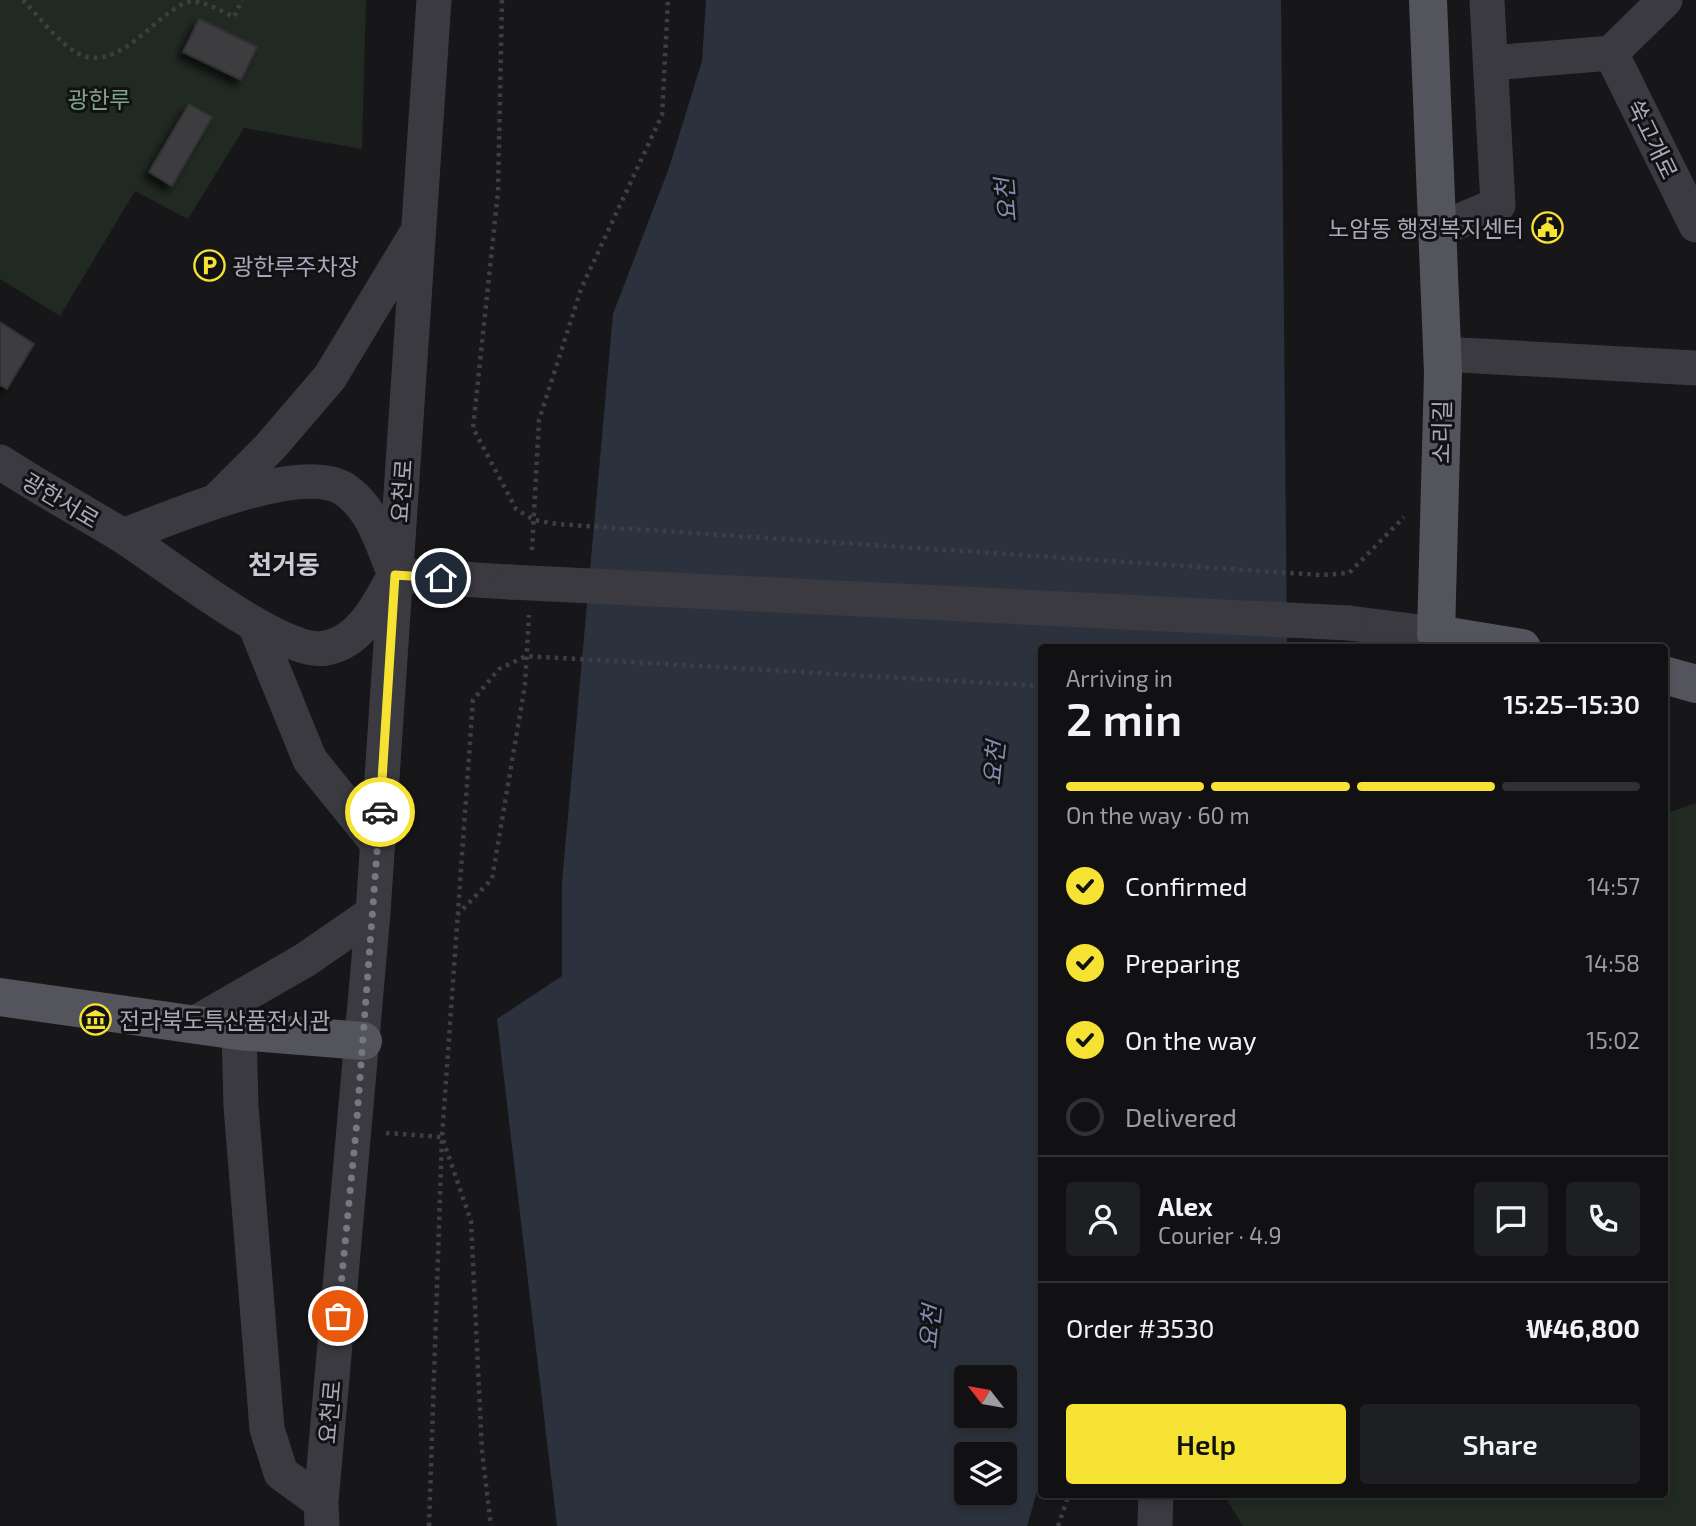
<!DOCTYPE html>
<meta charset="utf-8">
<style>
body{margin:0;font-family:"Exo 2","Noto Sans KR",sans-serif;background:#1e1f21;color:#f1f3f6;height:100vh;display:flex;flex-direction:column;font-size:26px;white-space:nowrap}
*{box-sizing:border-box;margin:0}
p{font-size:23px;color:#9c9da0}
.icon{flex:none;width:38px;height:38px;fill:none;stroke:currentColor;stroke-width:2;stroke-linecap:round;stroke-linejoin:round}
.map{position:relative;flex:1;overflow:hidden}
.sheet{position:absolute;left:1038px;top:644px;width:630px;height:854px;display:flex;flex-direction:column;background:#111113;border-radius:7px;box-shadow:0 4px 10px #0003,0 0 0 2px #303133}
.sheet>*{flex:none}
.needle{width:46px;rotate:301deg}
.tools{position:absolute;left:954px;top:1365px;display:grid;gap:14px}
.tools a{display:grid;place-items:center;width:63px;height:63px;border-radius:7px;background:#111113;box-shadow:0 4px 10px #0003,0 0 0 2px #303133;font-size:35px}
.pin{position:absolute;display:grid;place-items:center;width:60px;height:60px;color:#fff;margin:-30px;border:4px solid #fff;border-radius:50%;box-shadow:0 2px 7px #0007}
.courier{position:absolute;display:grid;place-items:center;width:70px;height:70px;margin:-35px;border:5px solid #f5e232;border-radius:50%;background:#fff;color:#222;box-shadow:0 2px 9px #0007}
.head em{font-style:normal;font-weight:600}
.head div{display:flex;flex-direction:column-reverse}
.head{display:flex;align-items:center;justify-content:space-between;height:119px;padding:0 28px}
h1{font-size:46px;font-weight:600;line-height:52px}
.bar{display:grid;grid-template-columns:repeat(4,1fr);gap:10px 7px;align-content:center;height:84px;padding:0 28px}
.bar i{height:9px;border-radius:5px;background:#303133}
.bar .on{background:#f5e232}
.bar p{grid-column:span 4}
.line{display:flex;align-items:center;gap:18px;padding:0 28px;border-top:2px solid #303133}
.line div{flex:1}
.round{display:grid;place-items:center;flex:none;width:74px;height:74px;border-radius:7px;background:#1e1f21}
ol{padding:0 28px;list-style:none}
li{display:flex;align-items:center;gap:21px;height:77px}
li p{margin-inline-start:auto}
li .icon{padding:7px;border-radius:50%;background:#f5e232;color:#111;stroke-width:4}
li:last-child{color:#9c9da0}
li i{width:38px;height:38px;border:4px solid #303133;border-radius:50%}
.cta{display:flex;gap:14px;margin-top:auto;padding:14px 28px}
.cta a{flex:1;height:80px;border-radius:7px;background:#f5e232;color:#111;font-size:28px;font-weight:600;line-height:80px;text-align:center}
.cta a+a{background:#1e1f21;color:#f1f3f6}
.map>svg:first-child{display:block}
.green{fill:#212923}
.water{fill:#2c323d;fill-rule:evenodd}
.building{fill:#3d3c41;stroke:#323135;stroke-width:2;filter:url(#shadow)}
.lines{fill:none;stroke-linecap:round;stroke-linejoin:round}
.path{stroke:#3e3e45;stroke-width:4.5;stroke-dasharray:3.5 5;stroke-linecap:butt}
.minor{stroke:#3a3a40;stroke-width:35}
.major{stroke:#54545d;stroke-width:38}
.minor-bridge{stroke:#3a3a40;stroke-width:35}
.done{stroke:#767781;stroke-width:7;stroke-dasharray:0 12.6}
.route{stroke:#f5e232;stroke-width:9}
.labels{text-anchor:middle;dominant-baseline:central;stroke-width:6;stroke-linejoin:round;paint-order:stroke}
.park-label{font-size:23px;fill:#7fa48a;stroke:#121214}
.street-label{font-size:23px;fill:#a9aab9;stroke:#121214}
.poi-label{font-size:23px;fill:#a9aab9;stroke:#121214;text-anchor:start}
.water-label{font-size:24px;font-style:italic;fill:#7f8fb4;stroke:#121214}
.quarter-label{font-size:26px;font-weight:bold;fill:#cacad5;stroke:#121214}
</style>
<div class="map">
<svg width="1696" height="1526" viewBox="0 0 1696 1526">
<defs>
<filter id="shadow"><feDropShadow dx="-6" dy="6" stdDeviation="3.5" flood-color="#0009"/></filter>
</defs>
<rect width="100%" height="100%" fill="#171719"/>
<!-- green -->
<path class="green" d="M 0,0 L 366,0 L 362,149 L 244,128 L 188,219 L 135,191 L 60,316 L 0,279 Z
M 1696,803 L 1696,1526 L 1243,1526 L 1224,1495 L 1664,1494 L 1664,814 Z"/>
<!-- water -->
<path class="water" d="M 706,0 L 1281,0 L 1287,647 L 1041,648 L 1041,1478 L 1027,1526 L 557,1526 L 497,1019 L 562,976 L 562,883 L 613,314 L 669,168 L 702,61 ZM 966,1377 L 1004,1377 L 1004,1416 L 966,1416 ZM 966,1454 L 1004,1454 L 1004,1493 L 966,1493 Z"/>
<!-- building -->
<path class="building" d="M 199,19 L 257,47 L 241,80 L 183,52 Z
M 189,104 L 212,117 L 172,186 L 149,172 Z
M 0,322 L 34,344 L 7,389 L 0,385 Z"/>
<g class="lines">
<!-- path -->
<path class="path" d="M 23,0 C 39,17 57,41 77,53 C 119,76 157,10 189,2 C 204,0 221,11 234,17 L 242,0
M 502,0 L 498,192 L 473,428 L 516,509 L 534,520 L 557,524 L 1321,575 L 1349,573 L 1404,517
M 532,550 L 539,420 L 581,289 L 662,115 L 668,0
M 457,915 L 492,879 L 525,685 L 529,615
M 386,1133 L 442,1137 L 471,1221 L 482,1451 L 491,1526
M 429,1526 L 442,1137 L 473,700 L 499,669 L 526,656 L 1041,686
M 1058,1526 L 1069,1494"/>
<!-- minor -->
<path class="minor" d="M 1611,53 L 1696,225
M 1491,63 L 1611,53 L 1665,0
M 1438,230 L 1498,205 L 1487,0
M 1442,354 L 1696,368
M 0,462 C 40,488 82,511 123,536 C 163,561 282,657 326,648 C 360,642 378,606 393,578
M 216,501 L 270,447 L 330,377 L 415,236
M 123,536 C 168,519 300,461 344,489 C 371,507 380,537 391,565
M 395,575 L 510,582
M 1349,623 L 1436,634 L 1433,648
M 255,625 L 310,760 L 378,844
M 194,1024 L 305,960 L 373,913
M 239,1031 L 241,1106 L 267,1429 L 281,1473 L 321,1502
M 322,1526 L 321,1502 L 373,913 L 434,0
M 1155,1526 L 1156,1494"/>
<!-- major -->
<path class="major" d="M 1428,0 L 1443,373 L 1436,634 L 1522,648
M 1664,675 L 1696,684
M 0,997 L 239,1031 L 363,1041"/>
<!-- minor-bridge -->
<path class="minor-bridge" d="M 510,582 L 1349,623"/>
</g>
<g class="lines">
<!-- done -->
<path class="done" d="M 338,1316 L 356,1131 L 380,812"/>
<!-- route -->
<path class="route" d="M 380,812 L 395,575 L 441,578"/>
</g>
<!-- icons -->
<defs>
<symbol id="civic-ring" viewBox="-11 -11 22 22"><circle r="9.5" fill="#121214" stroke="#f5e232" stroke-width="1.5"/><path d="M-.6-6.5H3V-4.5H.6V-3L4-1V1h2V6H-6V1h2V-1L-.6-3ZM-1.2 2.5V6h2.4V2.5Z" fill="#f5e232"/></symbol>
<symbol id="parking-ring" viewBox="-11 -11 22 22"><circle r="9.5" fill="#121214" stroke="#f5e232" stroke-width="1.5"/><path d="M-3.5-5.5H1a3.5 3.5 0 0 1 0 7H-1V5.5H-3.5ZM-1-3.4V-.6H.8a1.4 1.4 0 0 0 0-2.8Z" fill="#f5e232"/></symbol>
<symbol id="museum-ring" viewBox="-11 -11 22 22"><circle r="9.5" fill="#121214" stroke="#f5e232" stroke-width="1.5"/><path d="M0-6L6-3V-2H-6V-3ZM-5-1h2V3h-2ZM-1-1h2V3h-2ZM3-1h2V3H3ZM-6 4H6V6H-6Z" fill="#f5e232"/></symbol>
</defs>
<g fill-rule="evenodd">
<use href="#civic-ring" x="1530" y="210" width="35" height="35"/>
<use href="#parking-ring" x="192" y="248" width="35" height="35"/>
<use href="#museum-ring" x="78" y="1002" width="35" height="35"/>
</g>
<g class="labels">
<!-- park labels -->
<g class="park-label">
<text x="99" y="99">광한루</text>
</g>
<!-- street labels -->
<g class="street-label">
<text transform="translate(1653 139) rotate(64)">쑥고개로</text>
<text transform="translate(1441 432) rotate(-89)">소리길</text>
<text transform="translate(401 491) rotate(-86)">요천로</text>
<text transform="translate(61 500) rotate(31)">광한서로</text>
<text transform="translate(329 1412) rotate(-85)">요천로</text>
</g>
<!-- poi labels -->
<g class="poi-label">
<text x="1524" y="228" text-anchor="end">노암동 행정복지센터</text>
<text x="232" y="266">광한루주차장</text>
<text x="119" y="1020">전라북도특산품전시관</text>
</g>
<!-- water labels -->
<g class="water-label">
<text transform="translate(1005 200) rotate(-95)">요천</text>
<text transform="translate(993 763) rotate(-84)">요천</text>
<text transform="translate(929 1327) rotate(-84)">요천</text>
</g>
<!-- quarter labels -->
<g class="quarter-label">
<text x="284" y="563">천거동</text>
</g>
</g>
</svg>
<div class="tools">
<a><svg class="needle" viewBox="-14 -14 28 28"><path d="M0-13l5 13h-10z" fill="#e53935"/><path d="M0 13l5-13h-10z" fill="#9c9da0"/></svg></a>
<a><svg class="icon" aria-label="layers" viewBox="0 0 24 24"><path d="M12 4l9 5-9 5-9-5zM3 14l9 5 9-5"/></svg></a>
</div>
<div class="pin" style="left:338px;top:1316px;background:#ea580c"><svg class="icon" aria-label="bag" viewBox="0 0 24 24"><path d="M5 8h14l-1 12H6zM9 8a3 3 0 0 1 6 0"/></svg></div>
<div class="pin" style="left:441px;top:578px;background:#1f2937"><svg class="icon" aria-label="home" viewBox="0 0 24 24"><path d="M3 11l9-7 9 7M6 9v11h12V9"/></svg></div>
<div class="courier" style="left:380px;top:812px"><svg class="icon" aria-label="car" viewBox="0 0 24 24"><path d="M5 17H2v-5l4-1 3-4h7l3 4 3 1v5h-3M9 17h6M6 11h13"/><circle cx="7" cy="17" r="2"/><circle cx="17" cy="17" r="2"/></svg></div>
<section class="sheet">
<div class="head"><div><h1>2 min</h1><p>Arriving in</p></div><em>15:25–15:30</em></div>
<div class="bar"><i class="on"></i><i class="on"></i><i class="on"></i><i></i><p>On the way · 60 m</p></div>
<ol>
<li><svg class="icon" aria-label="check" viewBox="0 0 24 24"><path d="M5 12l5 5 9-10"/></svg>Confirmed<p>14:57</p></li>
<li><svg class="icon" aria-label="check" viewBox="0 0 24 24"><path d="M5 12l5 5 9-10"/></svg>Preparing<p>14:58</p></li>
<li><svg class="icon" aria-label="check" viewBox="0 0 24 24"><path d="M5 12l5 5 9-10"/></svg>On the way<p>15:02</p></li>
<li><i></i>Delivered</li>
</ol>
<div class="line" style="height:126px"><a class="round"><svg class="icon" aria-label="person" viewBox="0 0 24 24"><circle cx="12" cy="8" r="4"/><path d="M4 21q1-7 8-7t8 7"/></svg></a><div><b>Alex</b><p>Courier · 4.9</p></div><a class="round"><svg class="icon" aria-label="chat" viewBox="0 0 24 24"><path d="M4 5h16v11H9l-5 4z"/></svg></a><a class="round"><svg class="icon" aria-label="phone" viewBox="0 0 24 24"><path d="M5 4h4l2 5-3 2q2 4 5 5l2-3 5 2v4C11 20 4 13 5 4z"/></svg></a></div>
<div class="line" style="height:91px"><div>Order #3530</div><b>₩46,800</b></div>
<div class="cta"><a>Help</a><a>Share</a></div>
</section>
</div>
